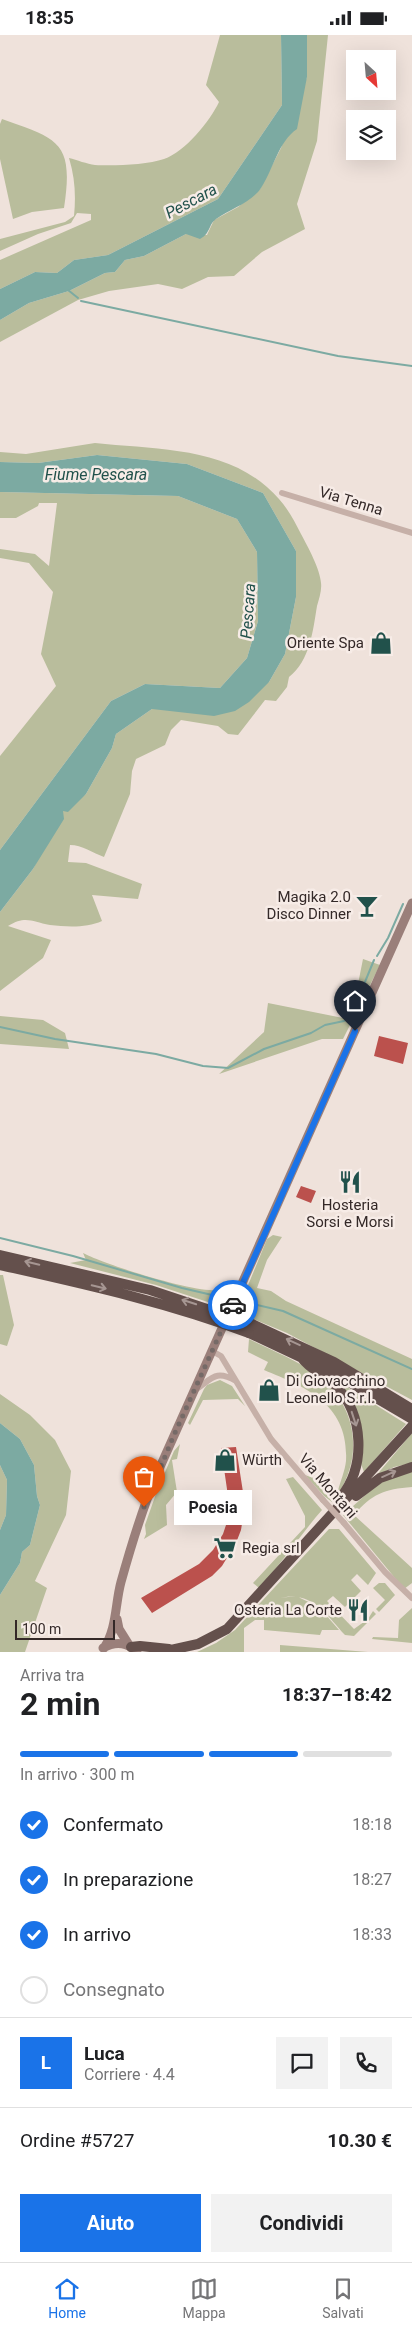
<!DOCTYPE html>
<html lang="it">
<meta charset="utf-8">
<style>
body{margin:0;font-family:Roboto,sans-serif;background:#f2f2f2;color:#202124;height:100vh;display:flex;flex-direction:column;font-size:19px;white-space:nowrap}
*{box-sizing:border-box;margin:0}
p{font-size:16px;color:#757577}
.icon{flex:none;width:28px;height:28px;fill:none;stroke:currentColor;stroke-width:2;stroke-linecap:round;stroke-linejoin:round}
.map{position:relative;height:1617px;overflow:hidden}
.details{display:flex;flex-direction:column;background:#fff;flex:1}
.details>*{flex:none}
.needle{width:32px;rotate:154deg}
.controls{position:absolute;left:346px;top:15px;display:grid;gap:10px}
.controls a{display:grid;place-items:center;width:50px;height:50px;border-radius:0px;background:#fff;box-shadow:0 5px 20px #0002;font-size:25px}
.scale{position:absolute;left:15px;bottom:12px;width:100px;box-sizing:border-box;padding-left:5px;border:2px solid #342928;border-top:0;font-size:14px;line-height:18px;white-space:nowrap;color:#342928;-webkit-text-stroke:4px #f7ece7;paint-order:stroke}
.pin{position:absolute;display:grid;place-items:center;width:42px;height:42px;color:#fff;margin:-51px -21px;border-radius:50% 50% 50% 0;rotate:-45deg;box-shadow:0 0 5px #0007}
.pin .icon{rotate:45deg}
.courier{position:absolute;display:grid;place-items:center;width:50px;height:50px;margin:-25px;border:4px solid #1a73e8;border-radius:50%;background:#fff;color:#222;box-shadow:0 1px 6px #0007}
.bubble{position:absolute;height:35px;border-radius:0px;background:#fff;box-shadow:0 5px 20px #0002;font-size:16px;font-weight:700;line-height:35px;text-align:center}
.summary em{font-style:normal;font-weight:700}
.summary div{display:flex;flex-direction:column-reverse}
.summary{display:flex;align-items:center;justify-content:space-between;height:85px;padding:0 20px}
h1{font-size:32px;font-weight:700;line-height:38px}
.bar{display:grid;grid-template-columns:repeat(4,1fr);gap:8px 5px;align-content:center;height:60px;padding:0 20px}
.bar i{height:6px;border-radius:4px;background:#e0e0e0}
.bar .selected{background:#1a73e8}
.bar p{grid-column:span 4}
.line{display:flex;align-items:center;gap:12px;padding:0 20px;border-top:1px solid #e0e0e0}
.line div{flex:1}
.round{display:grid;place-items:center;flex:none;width:52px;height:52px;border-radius:0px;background:#f2f2f2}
ol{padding:0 20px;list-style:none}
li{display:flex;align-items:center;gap:15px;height:55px}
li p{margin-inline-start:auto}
li .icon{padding:5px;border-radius:50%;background:#1a73e8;color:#fff;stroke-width:4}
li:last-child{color:#757577}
li i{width:28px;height:28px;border:2px solid #e0e0e0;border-radius:50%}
.action{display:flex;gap:10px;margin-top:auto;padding:10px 20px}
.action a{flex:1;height:58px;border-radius:0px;background:#1a73e8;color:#fff;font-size:20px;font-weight:700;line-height:58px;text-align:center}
.action a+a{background:#f2f2f2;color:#202124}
.status{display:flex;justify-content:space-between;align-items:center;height:35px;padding:0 25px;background:#fff;direction:ltr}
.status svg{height:14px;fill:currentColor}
.tabs{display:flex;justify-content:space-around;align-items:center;height:70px;border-top:1px solid #e0e0e0;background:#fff;font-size:14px;color:#757577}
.tabs a{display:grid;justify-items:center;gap:2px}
.tabs .selected{color:#1a73e8}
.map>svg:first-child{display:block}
.green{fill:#b9bd9c}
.water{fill:#7caaa2}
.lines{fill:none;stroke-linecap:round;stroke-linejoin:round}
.stream{stroke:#7caaa2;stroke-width:2}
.building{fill:#bb514d}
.minor{stroke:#c6b0a8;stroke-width:6}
.secondary{stroke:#9a7f7a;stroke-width:9}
.trunk{stroke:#64504c;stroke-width:10}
.minor-bridge{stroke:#c6b0a8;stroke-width:6}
.trunk-bridge{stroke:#64504c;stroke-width:10}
.oneway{stroke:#a69692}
.done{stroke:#756a67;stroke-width:5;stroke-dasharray:0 9}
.route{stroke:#1a73e8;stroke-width:6}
.labels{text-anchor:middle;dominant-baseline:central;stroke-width:5;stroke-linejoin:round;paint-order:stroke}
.street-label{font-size:15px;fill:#342928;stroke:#f7ece7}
.poi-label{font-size:15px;fill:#342928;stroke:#f7ece7;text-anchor:end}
.water-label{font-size:16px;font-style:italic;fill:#21514b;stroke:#f7ece7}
</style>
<div class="status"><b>18:35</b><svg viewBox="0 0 49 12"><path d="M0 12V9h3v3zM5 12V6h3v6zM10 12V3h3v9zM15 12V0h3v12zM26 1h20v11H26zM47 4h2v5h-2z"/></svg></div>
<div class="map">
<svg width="412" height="1617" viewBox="0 0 412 1617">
<rect width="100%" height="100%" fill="#efe2db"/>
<!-- green -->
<path class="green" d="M 220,0 L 281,0 L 282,70 L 218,164 L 108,220 L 74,225 L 57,238 L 35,237 L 0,254 L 0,225 L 91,185 L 91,179 L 77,178 L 71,188 L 38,199 L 0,216 L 0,204 L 65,187 L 74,181 C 76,161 75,143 69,123 C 77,125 87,129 95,130 C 113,131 147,130 164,124 C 185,117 210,86 219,67 L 206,50 Z
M 307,0 L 328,0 L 317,106 L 297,169 L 305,194 L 262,217 L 234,241 L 208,242 L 182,254 L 158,249 L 109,256 L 78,265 L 0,307 L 0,285 L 29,268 L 69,256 L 105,238 L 115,237 L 125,225 L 144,221 L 186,199 L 207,200 L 214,185 L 238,172 L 260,154 L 281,113 L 307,42 Z
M 2,84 C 59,104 74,107 64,173 L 32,177 L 13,184 L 0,124 L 0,89 Z
M 95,408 C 159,415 233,411 279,464 C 288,474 295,487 301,499 C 308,512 320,534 321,548 C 322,555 319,564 317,571 C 313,595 310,626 289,642 L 287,652 L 276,666 L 265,665 L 238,700 L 228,699 L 218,691 L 181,685 L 171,695 L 165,710 L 136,724 L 132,736 L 130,759 L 104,822 C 93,818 82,810 70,810 L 68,827 L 86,828 L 142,849 L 138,864 L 92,860 L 102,886 C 87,893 67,892 50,890 C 32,887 26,880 8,891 L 51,905 L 43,923 L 0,956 L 0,877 L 33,834 L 63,776 L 86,759 L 112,713 L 116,699 L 152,674 L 269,647 L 285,619 L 296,562 L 296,516 L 263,458 L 187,429 L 97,420 L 38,428 L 0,427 L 0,417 L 26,419 Z
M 0,457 L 178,461 L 237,484 L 257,517 L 258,586 L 247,623 L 220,653 L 145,649 L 111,666 L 0,815 L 0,721 L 56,651 L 41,619 L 53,557 L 29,528 L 0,523 L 0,514 L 35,519 L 49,531 L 57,468 L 39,468 L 38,471 L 16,483 L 0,483 Z
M 363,924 L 380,930 L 343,1004 L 322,1004 L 219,1039 L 264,997 L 268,968 L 343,983 L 358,949 Z
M 0,981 L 43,985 L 65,998 L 69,1014 L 0,1009 Z
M 273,1200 L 282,1202 L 267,1225 L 257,1253 L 271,1256 L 286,1266 L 412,1324 L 412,1365 L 287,1298 L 237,1277 L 267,1204 Z
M 83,1218 C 103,1229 195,1258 216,1255 C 222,1254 226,1253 232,1253 L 223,1272 L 156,1250 L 70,1228 L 86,1225 Z
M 0,1240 L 3,1240 L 14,1290 L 7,1311 L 0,1309 Z
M 249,1304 C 271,1315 297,1325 317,1340 C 359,1371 365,1427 332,1467 L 324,1461 L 305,1440 L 316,1444 L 334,1460 L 338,1456 C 340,1447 345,1436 346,1426 C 349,1370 308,1353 264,1335 L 268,1327 L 248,1317 Z
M 220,1345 L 232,1351 L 245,1371 L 238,1364 L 203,1365 L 190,1390 L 188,1388 L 204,1354 L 207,1350 Z
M 336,1345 L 406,1389 L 364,1437 L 361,1429 L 362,1411 Z
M 0,1359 L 30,1380 L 55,1405 L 71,1436 L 66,1480 L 35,1546 L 47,1553 L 25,1617 L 0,1617 L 0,1560 L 20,1528 L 22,1517 L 30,1510 L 40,1470 L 37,1461 L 34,1430 L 20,1404 L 0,1388 Z
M 412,1398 L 412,1428 L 394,1432 L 375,1442 Z
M 180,1409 L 177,1424 L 172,1425 L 177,1457 L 166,1470 L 167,1490 L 144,1504 L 146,1499 L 145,1490 L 157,1456 L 174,1416 Z
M 0,1430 L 7,1445 L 6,1480 L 0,1495 Z
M 412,1436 L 412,1452 C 384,1454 372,1459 354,1480 L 412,1533 L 412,1548 L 404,1554 L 343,1480 L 379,1448 Z
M 293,1442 L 322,1475 C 301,1499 282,1528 259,1553 L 253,1548 L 305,1492 L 305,1481 L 286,1444 Z
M 329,1494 L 339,1494 L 376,1538 L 368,1550 L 357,1539 L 351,1545 L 361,1556 L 345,1572 L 333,1561 L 327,1566 L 354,1594 L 368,1584 L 373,1576 L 376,1579 L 354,1601 L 345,1600 C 326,1579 311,1555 280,1563 L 296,1561 L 319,1572 L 339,1595 L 322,1595 L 320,1600 L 264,1595 L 264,1585 L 255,1585 L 244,1593 L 244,1617 L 197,1617 L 216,1608 L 235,1595 Z
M 379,1548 L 385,1548 L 395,1560 L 379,1577 L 376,1574 L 385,1565 L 373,1553 Z
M 412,1573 L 412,1608 L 372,1604 L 373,1602 L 398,1603 L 399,1585 Z
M 280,1610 L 368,1617 L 280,1617 Z"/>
<!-- water -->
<path class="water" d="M 281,0 L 307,0 L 307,42 L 297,94 C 278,107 274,133 261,153 C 251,168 230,174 216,184 C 208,190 211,198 200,204 L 186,199 L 144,221 L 125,225 L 115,237 L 105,238 L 69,256 L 29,268 L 0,285 L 0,254 L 35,237 L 57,238 L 74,225 L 108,220 L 218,164 L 282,70 Z
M 97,420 L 187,429 L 263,458 L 296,516 L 296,562 L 285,619 L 269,647 L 249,667 L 235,676 L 214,681 L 152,674 L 116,699 L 112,713 L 86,759 L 68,777 L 63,776 L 64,784 L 33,834 L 0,877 L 0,815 L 111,666 L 145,649 L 220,653 L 247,623 L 258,586 L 257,517 L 237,484 L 178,461 L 0,457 L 0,427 L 38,428 Z
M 0,1388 L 20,1404 L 34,1430 L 37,1461 L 40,1470 L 30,1510 L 22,1517 L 20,1528 L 0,1560 L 0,1495 L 6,1480 L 7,1445 L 0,1430 Z"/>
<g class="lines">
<!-- stream -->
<path class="stream" d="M 68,255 L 78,263
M 81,266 L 338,321 L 412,331
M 377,921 L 388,903 L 403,869
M 0,992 L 55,1004 L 156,1019 L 203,1031 L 228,1033 L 264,1014 L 311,998 L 325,990 L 344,986 L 351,981 L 374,925
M 0,1203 L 73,1221 L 182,1253 L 225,1263
M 244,1267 L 283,1276 L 412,1334"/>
</g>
<!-- building -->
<path class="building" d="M 379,1001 L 408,1008 L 403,1029 L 374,1021 Z
M 301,1151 L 316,1156 L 311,1168 L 296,1162 Z
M 236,1412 L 245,1470 L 241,1495 L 236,1508 L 222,1531 L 212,1541 L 152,1578 L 141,1563 L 199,1529 L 213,1515 L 223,1499 L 228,1484 L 228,1461 L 221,1413 Z"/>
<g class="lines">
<!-- minor -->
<path class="minor" d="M 282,458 L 412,498
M 212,1316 L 221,1321 L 271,1404 L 323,1465
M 195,1355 C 212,1344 215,1334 236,1346
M 344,1488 L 385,1537 L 412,1563"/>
<!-- secondary -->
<path class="secondary" d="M 117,1584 L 119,1594 L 129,1610
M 103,1613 C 115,1606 127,1607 137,1617
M 104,1613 C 117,1593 115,1569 121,1547 C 131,1511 142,1475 156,1441 L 412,868"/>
<!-- trunk -->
<path class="trunk" d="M 252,1289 L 334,1327 L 412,1374
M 249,1298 L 332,1337 L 412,1384
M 301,1322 C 310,1335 325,1340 336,1351 C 364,1380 366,1431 341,1462
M 356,1461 L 380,1443 L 412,1432
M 131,1612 L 140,1611 L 169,1614
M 162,1617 L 198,1609 L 227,1594 L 412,1391"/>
<!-- minor-bridge -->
<path class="minor-bridge" d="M 323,1465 L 344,1488"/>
<!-- trunk-bridge -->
<path class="trunk-bridge" d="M 0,1220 L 150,1255 L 252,1289
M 0,1230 C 84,1249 167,1267 249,1298"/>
</g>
<!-- one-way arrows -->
<defs><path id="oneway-shaft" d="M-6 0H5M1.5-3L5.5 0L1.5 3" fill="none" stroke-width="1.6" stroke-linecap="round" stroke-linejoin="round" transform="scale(1.25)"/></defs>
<g class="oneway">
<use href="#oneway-shaft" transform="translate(32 1228) rotate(-167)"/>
<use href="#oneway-shaft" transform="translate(99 1252) rotate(13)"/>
<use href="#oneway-shaft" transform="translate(189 1267) rotate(-162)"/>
<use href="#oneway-shaft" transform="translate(293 1307) rotate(-155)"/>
<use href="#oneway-shaft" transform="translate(354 1384) rotate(72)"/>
<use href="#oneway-shaft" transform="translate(389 1439) rotate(-24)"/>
</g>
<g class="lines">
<!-- done -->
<path class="done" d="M 144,1472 L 174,1400 L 233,1270"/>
<!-- route -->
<path class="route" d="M 233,1270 L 355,996"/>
</g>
<!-- icons -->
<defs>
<symbol id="shop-bare" viewBox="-9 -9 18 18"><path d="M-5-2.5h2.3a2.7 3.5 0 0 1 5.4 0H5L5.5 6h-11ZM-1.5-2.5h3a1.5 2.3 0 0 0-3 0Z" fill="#21514b" stroke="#f7ece7" stroke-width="2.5" paint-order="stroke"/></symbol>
<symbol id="bar-bare" viewBox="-9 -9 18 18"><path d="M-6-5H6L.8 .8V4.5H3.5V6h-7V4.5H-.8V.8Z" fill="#21514b" stroke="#f7ece7" stroke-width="2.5" paint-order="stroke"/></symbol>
<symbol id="restaurant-bare" viewBox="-9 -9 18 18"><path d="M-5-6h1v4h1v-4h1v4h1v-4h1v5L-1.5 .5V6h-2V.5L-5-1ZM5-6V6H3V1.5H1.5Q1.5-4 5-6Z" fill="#21514b" stroke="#f7ece7" stroke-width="2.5" paint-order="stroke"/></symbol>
<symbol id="supermarket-bare" viewBox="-9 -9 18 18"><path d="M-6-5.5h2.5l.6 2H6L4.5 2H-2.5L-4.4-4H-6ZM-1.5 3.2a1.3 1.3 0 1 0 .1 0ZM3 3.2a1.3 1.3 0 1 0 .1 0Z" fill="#21514b" stroke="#f7ece7" stroke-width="2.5" paint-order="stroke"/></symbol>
</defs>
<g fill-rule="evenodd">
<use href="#shop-bare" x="365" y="592" width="32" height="32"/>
<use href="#bar-bare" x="351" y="855" width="32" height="32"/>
<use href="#restaurant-bare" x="334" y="1131" width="32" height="32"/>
<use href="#shop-bare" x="253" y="1339" width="32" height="32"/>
<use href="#shop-bare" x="209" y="1409" width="32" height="32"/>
<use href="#supermarket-bare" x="209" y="1497" width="32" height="32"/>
<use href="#restaurant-bare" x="342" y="1559" width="32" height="32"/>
</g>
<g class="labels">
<!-- street labels -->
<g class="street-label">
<text transform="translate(351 466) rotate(17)">Via Tenna</text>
<text transform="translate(328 1451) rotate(49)">Via Montani</text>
</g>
<!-- poi labels -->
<g class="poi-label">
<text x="364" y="608">Oriente Spa</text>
<text x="351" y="862">Magika 2.0<tspan x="351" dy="17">Disco Dinner</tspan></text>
<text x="350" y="1170" text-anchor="middle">Hosteria<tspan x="350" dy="17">Sorsi e Morsi</tspan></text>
<text x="286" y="1346" text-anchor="start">Di Giovacchino<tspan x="286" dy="17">Leonello S.r.l.</tspan></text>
<text x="242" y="1425" text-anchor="start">Würth</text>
<text x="242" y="1513" text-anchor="start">Regia srl</text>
<text x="342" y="1575">Osteria La Corte</text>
</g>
<!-- water labels -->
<g class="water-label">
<text transform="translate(191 166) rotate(-28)">Pescara</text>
<text x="96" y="439">Fiume Pescara</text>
<text transform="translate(248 576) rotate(-86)">Pescara</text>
</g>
</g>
</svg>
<div class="controls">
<a><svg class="needle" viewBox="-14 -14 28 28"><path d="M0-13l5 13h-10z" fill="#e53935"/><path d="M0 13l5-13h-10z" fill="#757577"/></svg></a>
<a><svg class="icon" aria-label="layers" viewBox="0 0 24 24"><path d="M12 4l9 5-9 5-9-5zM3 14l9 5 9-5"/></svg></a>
</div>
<div class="scale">100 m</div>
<div class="pin" style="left:144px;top:1472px;background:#ea580c"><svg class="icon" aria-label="bag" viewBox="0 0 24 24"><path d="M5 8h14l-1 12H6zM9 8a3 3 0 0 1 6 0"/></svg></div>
<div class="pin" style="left:355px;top:996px;background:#1f2937"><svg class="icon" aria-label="home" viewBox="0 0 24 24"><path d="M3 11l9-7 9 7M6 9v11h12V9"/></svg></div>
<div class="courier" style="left:233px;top:1270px"><svg class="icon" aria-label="car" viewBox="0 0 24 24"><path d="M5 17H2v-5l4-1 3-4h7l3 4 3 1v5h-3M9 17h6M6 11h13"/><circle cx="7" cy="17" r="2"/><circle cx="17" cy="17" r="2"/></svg></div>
<div class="bubble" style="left:174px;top:1455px;width:78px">Poesia</div>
</div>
<section class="details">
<div class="summary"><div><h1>2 min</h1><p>Arriva tra</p></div><em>18:37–18:42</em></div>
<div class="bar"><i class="selected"></i><i class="selected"></i><i class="selected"></i><i></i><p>In arrivo · 300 m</p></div>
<ol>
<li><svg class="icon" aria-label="check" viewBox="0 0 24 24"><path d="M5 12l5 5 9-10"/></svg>Confermato<p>18:18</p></li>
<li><svg class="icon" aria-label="check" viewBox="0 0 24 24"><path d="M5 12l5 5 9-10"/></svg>In preparazione<p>18:27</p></li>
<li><svg class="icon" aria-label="check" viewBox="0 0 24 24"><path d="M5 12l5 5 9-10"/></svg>In arrivo<p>18:33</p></li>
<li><i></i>Consegnato</li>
</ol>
<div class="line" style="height:90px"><b class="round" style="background:#1a73e8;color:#fff">L</b><div><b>Luca</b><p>Corriere · 4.4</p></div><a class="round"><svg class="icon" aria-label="chat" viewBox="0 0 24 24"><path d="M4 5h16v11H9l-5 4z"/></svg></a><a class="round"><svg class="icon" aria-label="phone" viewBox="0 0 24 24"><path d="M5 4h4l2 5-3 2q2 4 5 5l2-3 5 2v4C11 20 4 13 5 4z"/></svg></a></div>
<div class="line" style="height:65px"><div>Ordine #5727</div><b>10.30 €</b></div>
<div class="action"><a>Aiuto</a><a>Condividi</a></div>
</section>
<nav class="tabs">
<a class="selected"><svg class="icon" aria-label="home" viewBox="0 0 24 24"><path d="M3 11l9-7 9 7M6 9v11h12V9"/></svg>Home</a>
<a><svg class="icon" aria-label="map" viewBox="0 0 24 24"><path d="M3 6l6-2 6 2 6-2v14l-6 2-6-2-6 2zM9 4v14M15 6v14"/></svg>Mappa</a>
<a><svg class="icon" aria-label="saved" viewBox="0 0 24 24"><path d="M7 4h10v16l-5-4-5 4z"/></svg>Salvati</a>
</nav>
